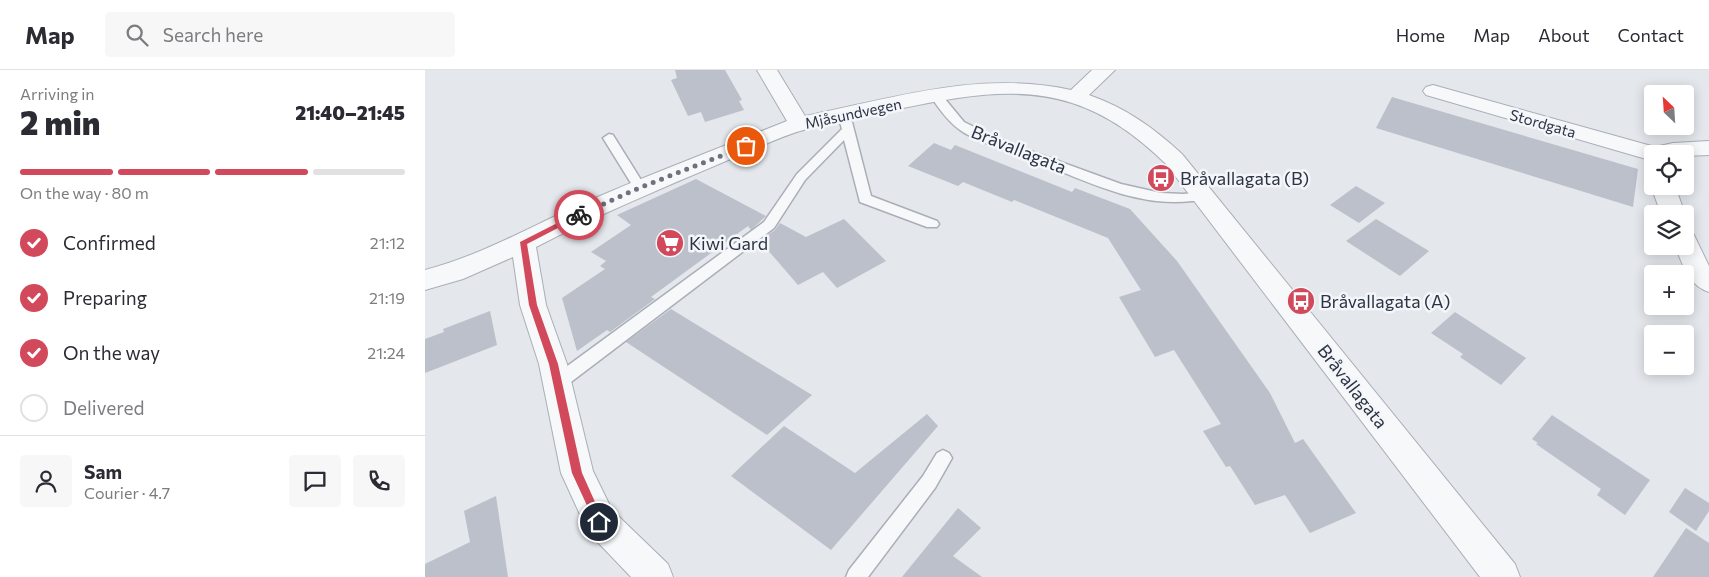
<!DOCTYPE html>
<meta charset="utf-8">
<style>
body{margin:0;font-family:Commissioner,sans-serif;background:#f7f7f7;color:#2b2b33;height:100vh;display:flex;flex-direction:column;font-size:19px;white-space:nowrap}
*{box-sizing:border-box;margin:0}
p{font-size:16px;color:#7c7c81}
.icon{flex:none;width:28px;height:28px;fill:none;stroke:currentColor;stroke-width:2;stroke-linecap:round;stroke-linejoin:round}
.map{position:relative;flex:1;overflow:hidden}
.sheet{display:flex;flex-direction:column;background:#fff;width:425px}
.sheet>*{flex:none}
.needle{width:32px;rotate:335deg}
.tools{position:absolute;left:1219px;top:15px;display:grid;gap:10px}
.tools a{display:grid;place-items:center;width:50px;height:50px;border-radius:5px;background:#fff;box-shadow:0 2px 12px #0003;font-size:25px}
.pin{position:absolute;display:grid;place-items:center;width:42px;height:42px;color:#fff;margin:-21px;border:2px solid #fff;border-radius:50%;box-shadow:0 1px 5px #0007}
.courier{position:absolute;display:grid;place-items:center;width:50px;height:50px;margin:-25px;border:4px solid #d1495b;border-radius:50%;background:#fff;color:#222;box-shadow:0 1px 6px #0007}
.headline em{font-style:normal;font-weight:800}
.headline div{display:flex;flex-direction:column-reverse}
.headline{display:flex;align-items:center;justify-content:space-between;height:85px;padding:0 20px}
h1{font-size:32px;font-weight:800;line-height:38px}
.bar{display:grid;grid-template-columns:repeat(4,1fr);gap:8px 5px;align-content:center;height:60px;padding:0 20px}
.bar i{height:6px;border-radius:4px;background:#e1e1e2}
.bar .on{background:#d1495b}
.bar p{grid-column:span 4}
.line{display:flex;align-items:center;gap:12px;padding:0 20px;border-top:1px solid #e1e1e2}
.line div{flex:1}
.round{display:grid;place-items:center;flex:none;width:52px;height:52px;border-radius:5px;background:#f7f7f7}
ol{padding:0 20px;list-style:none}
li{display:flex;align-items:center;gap:15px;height:55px}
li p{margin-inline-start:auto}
li .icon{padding:5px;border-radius:50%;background:#d1495b;color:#fff;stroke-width:4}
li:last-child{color:#7c7c81}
li i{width:28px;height:28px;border:2px solid #e1e1e2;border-radius:50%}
header{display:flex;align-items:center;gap:30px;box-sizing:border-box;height:70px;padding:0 25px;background:#fff;border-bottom:1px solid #e1e1e2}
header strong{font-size:24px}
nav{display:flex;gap:28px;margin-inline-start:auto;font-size:18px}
.search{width:350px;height:45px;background:#f7f7f7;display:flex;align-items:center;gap:12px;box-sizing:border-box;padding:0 18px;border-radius:5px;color:#7c7c81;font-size:19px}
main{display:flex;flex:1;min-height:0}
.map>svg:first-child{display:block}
.building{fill:#bbc0ca}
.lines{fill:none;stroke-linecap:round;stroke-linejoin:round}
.lane-casing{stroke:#a9aeb7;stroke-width:3}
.street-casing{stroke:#a9aeb7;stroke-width:2}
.lane{fill:#f7f8fa;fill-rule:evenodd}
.street{fill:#f7f8fa;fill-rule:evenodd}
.route{fill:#d1495b}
.done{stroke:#6c737f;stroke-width:5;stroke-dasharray:0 9}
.labels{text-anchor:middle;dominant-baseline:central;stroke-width:5;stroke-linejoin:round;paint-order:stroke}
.far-street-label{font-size:15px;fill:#2b3445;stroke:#f4f6f9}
.street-label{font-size:18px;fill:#2b3445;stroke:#f4f6f9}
.poi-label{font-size:18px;fill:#2b3445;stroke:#f4f6f9;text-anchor:start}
</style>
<header>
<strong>Map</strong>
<div class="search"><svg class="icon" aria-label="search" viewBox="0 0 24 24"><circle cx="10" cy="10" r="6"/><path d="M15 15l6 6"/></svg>Search here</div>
<nav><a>Home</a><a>Map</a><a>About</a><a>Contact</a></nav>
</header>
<main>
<section class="sheet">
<div class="headline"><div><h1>2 min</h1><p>Arriving in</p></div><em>21:40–21:45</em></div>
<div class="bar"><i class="on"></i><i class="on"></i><i class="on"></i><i></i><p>On the way · 80 m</p></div>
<ol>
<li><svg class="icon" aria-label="check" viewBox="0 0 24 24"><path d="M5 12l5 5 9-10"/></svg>Confirmed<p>21:12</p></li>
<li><svg class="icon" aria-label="check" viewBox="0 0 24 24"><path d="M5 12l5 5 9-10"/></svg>Preparing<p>21:19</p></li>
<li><svg class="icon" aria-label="check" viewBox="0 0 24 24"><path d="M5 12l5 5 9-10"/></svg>On the way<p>21:24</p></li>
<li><i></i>Delivered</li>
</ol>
<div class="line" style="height:90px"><a class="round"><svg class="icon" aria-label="person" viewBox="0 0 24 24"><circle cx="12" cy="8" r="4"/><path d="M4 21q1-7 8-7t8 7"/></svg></a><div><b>Sam</b><p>Courier · 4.7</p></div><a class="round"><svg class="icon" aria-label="chat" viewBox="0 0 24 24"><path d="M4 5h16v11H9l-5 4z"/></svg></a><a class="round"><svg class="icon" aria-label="phone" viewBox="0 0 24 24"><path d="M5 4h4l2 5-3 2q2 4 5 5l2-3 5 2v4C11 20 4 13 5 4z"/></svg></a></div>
</section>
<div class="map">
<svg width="1284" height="507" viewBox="0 0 1284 507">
<rect width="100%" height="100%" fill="#e4e7ec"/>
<!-- building -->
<path class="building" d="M 250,0 L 300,0 L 317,30 L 314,31 L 319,40 L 280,52 L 276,42 L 263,46 L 246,10 L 252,8 Z
M 967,27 L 1213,99 L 1208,137 L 951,58 Z
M 509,73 L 526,80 L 530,75 L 647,122 L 650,118 L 705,139 L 752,191 L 845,323 L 870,373 L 878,369 L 931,443 L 885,463 L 860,425 L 830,435 L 805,396 L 801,397 L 778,361 L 796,354 L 749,280 L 730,287 L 694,227 L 716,220 L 683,168 L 589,130 L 587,132 L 538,112 L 533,116 L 483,96 Z
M 271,109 L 341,146 L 326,160 L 323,156 L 226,227 L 230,229 L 185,262 L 182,260 L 152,281 L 137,228 L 180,199 L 175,196 L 181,191 L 166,182 L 206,155 L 192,145 Z
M 931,116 L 960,133 L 934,153 L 905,135 Z
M 419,149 L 461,191 L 412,218 L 398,202 L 373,215 L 335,171 L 350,160 L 355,153 L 381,167 Z
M 951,149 L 1004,181 L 975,206 L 921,171 Z
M 246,239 L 387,325 L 342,365 L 201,272 Z
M 65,241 L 72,275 L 0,303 L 0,269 L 19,262 L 18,259 Z
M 1030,242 L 1101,288 L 1076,315 L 1035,287 L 1038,284 L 1006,263 Z
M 502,344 L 513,356 L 406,480 L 306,406 L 359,356 L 430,403 Z
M 1127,345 L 1225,410 L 1200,445 L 1172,425 L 1176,419 L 1111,374 L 1113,373 L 1107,369 Z
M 1260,418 L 1284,433 L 1284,441 L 1271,461 L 1244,442 Z
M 71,426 L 83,507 L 0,507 L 0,494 L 45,472 L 39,441 Z
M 533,438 L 556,458 L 528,486 L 557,507 L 477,507 Z
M 1261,458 L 1284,473 L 1284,507 L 1228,507 Z"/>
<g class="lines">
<defs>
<path id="lane" d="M 511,22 L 515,23 L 539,52 L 573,69 L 696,114 L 736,123 L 758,124 L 778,122 L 784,126 C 781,132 774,131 767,131 C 712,138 656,109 606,89 C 583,80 559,75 538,62 C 524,53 514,39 505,25 Z
M 421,49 L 427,52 L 446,126 L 512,151 L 514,154 L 512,157 L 502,157 L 435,132 L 419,70 L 380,110 L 349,158 L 138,318 L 132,320 L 126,318 L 124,313 L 126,308 L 339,152 L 372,104 L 417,59 L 415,52 Z
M 184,64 L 188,65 L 221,118 L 219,121 L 215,122 L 209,118 L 178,68 Z
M 518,380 L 524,383 L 527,388 L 510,418 L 443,507 L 421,507 L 424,500 L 498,406 L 512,383 Z"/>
<path id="street" d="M 332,0 L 352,0 L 380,46 C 469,28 555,0 646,20 L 667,0 L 690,0 L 664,25 C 701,38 729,58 757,84 L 1090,494 L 1095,507 L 1055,507 L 741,94 C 713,67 684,45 647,33 C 592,15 533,27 478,38 C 446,45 414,51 382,59 C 355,66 327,81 301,91 C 237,118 173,145 111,177 L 121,235 L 142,294 L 168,401 L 187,440 L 243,494 L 248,507 L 206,507 L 163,462 L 136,403 L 114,294 L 95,235 L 88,187 L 38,209 L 0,220 L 0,200 C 54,186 103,158 154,135 C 222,105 292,79 362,51 Z
M 1008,15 L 1230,77 L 1248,73 L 1284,71 L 1284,85 L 1260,86 L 1260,84 L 1228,84 L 1228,91 L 1001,25 L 998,21 L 1001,17 Z
M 1228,114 L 1228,116 L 1250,116 L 1260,144 L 1236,144 L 1226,116 Z
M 1260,162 L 1269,165 L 1284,196 L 1284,222 C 1263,215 1258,195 1250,176 L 1260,176 Z"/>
</defs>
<!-- lane casing -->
<use href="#lane" class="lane-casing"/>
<!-- street casing -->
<use href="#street" class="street-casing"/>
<!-- lane -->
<use href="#lane" class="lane"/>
<!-- street -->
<use href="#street" class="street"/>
</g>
<!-- route -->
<path class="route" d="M 152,143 L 158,145 L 102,174 L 112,235 L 133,294 L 157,403 L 179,452 L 174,456 L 171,455 L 147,403 L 124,294 L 104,235 L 95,172 Z"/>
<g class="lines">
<!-- done -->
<path class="done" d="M 154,145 L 214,118 L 321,76"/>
</g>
<!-- icons -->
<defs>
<symbol id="bus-disc" viewBox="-11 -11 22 22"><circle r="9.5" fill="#d1495b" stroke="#f4f6f9"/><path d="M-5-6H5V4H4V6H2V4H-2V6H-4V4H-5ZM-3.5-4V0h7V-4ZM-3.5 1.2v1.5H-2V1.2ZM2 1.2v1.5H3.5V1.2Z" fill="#fff"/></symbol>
<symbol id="supermarket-disc" viewBox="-11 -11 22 22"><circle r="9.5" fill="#d1495b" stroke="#f4f6f9"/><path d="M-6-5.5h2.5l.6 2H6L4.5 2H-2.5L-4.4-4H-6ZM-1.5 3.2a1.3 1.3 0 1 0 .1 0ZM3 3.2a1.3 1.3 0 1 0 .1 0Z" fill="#fff"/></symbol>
</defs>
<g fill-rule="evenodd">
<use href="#bus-disc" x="720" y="92" width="32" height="32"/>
<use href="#supermarket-disc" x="229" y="157" width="32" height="32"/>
<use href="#bus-disc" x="860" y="215" width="32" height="32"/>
</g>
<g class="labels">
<!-- far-street labels -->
<g class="far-street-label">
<text transform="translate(428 43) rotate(-12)">Mjåsundvegen</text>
<text transform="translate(1118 53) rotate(16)">Stordgata</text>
</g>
<!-- street labels -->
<g class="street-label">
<text transform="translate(594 79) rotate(22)">Bråvallagata</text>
<text transform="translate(928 316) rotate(52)">Bråvallagata</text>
</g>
<!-- poi labels -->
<g class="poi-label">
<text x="755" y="108">Bråvallagata (B)</text>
<text x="264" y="173">Kiwi Gard</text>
<text x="895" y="231">Bråvallagata (A)</text>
</g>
</g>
</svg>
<div class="tools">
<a><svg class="needle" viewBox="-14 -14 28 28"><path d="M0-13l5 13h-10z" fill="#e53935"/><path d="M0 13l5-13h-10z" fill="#7c7c81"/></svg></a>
<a><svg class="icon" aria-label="locate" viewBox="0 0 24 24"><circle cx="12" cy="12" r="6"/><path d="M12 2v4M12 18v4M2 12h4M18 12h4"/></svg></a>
<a><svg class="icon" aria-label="layers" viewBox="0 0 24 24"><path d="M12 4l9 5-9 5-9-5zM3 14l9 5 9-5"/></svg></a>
<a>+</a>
<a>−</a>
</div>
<div class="pin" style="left:321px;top:76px;background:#ea580c"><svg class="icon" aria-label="bag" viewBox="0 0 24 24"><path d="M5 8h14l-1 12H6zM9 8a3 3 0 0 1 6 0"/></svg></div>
<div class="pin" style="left:174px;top:452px;background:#1f2937"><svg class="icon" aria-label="home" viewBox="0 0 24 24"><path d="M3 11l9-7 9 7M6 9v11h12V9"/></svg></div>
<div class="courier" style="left:154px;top:145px"><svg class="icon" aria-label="bike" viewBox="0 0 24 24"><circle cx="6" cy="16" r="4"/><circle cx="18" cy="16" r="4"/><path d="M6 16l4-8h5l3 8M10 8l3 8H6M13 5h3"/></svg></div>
</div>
</main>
